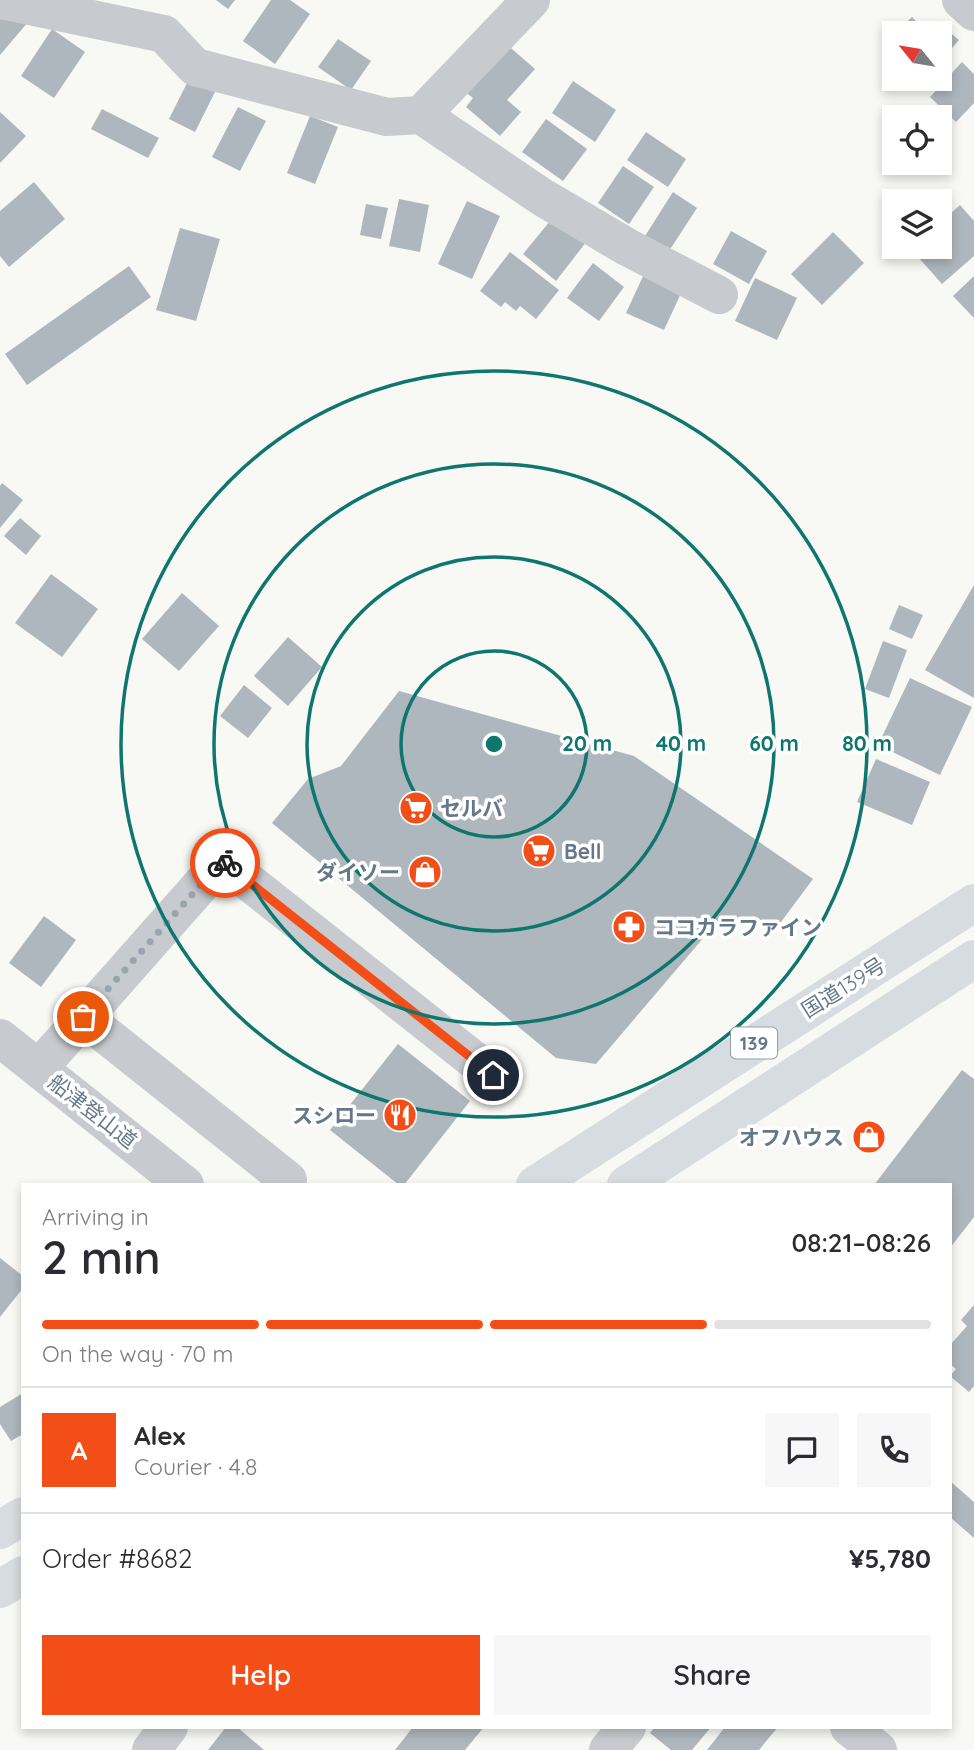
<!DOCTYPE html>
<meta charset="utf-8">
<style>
body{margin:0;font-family:Quicksand,"Noto Sans JP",sans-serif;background:#f7f7f7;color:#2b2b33;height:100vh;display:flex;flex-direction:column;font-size:26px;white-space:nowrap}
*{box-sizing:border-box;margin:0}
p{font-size:23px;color:#7c7c81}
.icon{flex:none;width:38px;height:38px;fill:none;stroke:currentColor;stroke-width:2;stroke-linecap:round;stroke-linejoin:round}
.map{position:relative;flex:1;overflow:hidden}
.drawer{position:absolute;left:21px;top:1183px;width:931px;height:546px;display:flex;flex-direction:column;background:#fff;border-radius:0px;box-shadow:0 4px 10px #0003}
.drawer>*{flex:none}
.needle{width:46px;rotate:300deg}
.buttons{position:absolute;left:882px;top:21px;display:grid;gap:14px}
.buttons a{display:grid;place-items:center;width:70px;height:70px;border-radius:0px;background:#fff;box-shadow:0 4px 10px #0003;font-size:35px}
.pin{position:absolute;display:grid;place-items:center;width:60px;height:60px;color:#fff;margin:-30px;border:4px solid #fff;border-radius:50%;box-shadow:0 2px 7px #0007}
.courier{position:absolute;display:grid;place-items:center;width:70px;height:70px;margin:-35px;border:5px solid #f44e18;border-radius:50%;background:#fff;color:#222;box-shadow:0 2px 9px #0007}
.headline em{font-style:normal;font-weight:600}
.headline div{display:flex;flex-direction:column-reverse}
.headline{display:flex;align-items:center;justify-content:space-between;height:119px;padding:0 21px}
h1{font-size:46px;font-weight:600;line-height:52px}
.bar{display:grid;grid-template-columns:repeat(4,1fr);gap:10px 7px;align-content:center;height:84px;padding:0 21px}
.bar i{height:9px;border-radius:5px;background:#e1e1e2}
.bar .selected{background:#f44e18}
.bar p{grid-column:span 4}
.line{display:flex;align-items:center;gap:18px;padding:0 21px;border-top:2px solid #e1e1e2}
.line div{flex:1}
.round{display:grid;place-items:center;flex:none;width:74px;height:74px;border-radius:0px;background:#f7f7f7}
.cta{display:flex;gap:14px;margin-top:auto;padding:14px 21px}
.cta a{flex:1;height:80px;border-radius:0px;background:#f44e18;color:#fff;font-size:28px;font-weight:600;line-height:80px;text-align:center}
.cta a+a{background:#f7f7f7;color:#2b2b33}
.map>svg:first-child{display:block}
.building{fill:#aeb7bd}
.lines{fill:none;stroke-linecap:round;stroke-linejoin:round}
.minor{stroke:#c7cbcf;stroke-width:38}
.highway{stroke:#d6dce0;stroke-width:38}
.done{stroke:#98a5ae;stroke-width:7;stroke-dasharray:0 12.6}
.route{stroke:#f44e18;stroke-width:9}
.ring{fill:none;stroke:#0f766e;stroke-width:3.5}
.labels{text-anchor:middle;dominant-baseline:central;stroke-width:7;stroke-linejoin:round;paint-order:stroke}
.shield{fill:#fff;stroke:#92a0ac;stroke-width:2}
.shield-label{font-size:19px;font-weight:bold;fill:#647889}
.poi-label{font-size:21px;font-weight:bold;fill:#647889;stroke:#fff;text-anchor:start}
.street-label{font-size:21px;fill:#647889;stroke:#fff}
.centre{fill:#0f766e;stroke:#fff;stroke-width:3.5}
.ring-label{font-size:21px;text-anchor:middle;font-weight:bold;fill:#0f766e;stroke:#fff;stroke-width:7;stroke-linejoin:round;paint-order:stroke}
</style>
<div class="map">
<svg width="974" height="1750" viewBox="0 0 974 1750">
<rect width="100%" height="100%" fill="#f8f8f4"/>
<!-- building -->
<path class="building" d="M 216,0 L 235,0 L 228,9 Z
M 271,0 L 290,0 L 310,14 L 275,64 L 243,41 Z
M 0,10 L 29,21 L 0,55 Z
M 912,17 L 928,33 L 895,33 Z
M 942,26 L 959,40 L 940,62 L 940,33 L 936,33 Z
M 52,29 L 85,52 L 54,98 L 21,76 Z
M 894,34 L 894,52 L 885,43 Z
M 338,39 L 371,61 L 351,90 L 318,67 Z
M 504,42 L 535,69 L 507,100 L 521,112 L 500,136 L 466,107 L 473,98 L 464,91 Z
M 962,62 L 974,74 L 974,103 L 956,122 L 930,97 Z
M 189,79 L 215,92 L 195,132 L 169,119 Z
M 573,81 L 616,110 L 595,142 L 552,113 Z
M 238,107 L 266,121 L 240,171 L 212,157 Z
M 102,109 L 159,138 L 148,158 L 91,129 Z
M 0,112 L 26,136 L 0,163 Z
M 310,116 L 338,127 L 315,184 L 287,173 Z
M 546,119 L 587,149 L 563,181 L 522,152 Z
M 646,132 L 686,159 L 668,187 L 627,160 Z
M 894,138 L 894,152 L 887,146 Z
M 907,163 L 924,163 L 917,171 Z
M 623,166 L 654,187 L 629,224 L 598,203 Z
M 34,182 L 65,219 L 9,267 L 0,256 L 0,211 Z
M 673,192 L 697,208 L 669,251 L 645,236 Z
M 399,199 L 429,205 L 420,252 L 389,246 Z
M 467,201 L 500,216 L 472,279 L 438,264 Z
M 366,204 L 388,208 L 381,239 L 360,235 Z
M 960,205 L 974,221 L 974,256 L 942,284 L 911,249 L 940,247 L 940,223 Z
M 555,215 L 587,241 L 556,281 L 523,254 Z
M 180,228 L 220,239 L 196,321 L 156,310 Z
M 731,231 L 767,251 L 749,284 L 713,264 Z
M 833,232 L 864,263 L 822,305 L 791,274 Z
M 510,252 L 559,290 L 536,319 L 520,306 L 516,311 L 505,302 L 501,307 L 480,291 Z
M 593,263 L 624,287 L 599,321 L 567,298 Z
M 129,266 L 151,297 L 27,385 L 5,354 Z
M 645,272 L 683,289 L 664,330 L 626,313 Z
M 974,276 L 974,318 L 953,296 Z
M 755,278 L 797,298 L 777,340 L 735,321 Z
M 2,483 L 23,500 L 0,528 L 0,486 Z
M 20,518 L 41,536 L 26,555 L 4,536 Z
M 51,574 L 98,609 L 62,657 L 15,623 Z
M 974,585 L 974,698 L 925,670 Z
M 182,593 L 219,626 L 179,671 L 142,639 Z
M 899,605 L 923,615 L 912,639 L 889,629 Z
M 288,637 L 322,667 L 288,706 L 254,676 Z
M 883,641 L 907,650 L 889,698 L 865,689 Z
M 910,678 L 972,707 L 940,775 L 878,745 Z
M 244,685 L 272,708 L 248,738 L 220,716 Z
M 399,691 L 634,756 L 813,879 L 778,926 L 716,923 L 596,1064 L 556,1058 L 272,823 L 308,779 L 341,766 Z
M 876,759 L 930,782 L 912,825 L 857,802 Z
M 44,916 L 76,940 L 41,987 L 9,963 Z
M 398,1044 L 470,1101 L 404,1185 L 399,1185 L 330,1130 Z
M 962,1070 L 974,1079 L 974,1217 L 950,1248 L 950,1185 L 874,1185 Z
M 0,1258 L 23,1276 L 23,1288 L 0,1317 Z
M 974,1305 L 974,1386 L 969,1392 L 950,1376 L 956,1369 L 950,1364 L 950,1345 L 967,1326 L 961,1320 Z
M 23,1393 L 23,1434 L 11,1441 L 0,1424 L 0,1407 Z
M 950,1481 L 974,1502 L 974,1538 L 950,1517 Z
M 226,1727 L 237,1727 L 264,1750 L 208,1750 Z
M 413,1727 L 484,1727 L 465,1750 L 395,1750 Z
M 655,1727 L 711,1727 L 692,1750 L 671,1750 L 650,1733 Z
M 725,1727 L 778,1727 L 759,1750 L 707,1750 Z"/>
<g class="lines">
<!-- minor -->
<path class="minor" d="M 1,0 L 164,34 L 195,67 L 387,117 L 421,115 L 542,197 L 627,247 L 719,295
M 961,0 L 974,12
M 421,115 L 531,0
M 83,1017 L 288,1180
M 0,1038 L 185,1185
M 39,1068 L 222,861 L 493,1075
M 849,1727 L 878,1750
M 151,1750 L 169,1727
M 608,1750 L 627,1727"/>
<!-- highway -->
<path class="highway" d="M 535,1185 L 974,903
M 626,1185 L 974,959
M 0,1530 L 23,1516
M 0,1589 L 23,1575"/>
</g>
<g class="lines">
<!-- done -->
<path class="done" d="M 83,1017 L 222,861 L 225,863"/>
<!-- route -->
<path class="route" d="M 225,863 L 493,1075"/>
</g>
<!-- distance rings -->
<g class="ring">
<circle cx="494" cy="744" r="93"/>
<circle cx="494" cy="744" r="187"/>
<circle cx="494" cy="744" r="280"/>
<circle cx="494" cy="744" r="373"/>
</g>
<!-- icons -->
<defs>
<symbol id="supermarket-disc" viewBox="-11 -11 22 22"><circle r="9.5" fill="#f44e18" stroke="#fff"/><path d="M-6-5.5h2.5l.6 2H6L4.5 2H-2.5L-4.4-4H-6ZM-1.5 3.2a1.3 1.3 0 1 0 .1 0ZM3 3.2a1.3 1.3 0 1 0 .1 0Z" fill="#fff"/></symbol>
<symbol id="shop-disc" viewBox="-11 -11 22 22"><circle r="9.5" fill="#f44e18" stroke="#fff"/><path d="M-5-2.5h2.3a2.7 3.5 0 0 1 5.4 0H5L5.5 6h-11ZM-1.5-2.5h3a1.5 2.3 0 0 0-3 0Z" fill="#fff"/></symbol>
<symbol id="pharmacy-disc" viewBox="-11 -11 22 22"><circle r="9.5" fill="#f44e18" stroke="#fff"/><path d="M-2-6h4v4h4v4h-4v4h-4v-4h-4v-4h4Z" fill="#fff"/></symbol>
<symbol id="restaurant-disc" viewBox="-11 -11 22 22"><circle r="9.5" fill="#f44e18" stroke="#fff"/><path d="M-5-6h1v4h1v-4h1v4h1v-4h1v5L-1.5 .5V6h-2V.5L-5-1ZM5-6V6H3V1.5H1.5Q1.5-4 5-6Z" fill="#fff"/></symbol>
</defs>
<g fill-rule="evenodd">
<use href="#supermarket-disc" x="397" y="789" width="38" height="38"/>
<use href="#supermarket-disc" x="520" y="832" width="38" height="38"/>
<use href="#shop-disc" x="406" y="853" width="38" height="38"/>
<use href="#pharmacy-disc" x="610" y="908" width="38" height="38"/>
<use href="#restaurant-disc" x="381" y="1096" width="38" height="38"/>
<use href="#shop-disc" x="850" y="1118" width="38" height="38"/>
</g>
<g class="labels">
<!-- shield labels -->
<rect class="shield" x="731" y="1027.5" width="46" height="31" rx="5"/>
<g class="shield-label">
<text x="754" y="1043">139</text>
</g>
<!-- poi labels -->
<g class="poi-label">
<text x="440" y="808">セルバ</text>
<text x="564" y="851">Bell</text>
<text x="400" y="872" text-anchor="end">ダイソー</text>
<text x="654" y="927">ココカラファイン</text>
<text x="376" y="1115" text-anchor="end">スシロー</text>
<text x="844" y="1137" text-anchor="end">オフハウス</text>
</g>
<!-- street labels -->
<g class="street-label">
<text transform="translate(843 987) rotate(-32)">国道139号</text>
<text transform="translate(93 1111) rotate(38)">船津登山道</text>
</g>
</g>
<circle cx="494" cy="744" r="10" class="centre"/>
<g class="ring-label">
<text x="587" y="751">20 m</text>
<text x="681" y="751">40 m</text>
<text x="774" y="751">60 m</text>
<text x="867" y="751">80 m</text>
</g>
</svg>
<div class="buttons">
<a><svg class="needle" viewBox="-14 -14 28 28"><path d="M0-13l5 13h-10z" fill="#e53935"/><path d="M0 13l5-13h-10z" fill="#7c7c81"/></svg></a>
<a><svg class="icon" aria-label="locate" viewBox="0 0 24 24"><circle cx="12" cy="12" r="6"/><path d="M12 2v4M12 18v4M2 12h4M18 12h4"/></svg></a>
<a><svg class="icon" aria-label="layers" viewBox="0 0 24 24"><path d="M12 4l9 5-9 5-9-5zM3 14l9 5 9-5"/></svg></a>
</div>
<div class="pin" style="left:83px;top:1017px;background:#ea580c"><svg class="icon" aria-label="bag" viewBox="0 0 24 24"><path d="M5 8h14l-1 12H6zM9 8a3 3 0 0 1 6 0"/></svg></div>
<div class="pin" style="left:493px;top:1075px;background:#1f2937"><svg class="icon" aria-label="home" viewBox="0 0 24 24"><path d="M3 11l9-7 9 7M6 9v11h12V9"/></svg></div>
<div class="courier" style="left:225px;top:863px"><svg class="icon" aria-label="bike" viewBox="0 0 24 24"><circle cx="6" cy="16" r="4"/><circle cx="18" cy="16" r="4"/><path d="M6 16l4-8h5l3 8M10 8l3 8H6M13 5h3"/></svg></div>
<section class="drawer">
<div class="headline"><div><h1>2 min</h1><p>Arriving in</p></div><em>08:21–08:26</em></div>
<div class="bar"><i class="selected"></i><i class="selected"></i><i class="selected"></i><i></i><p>On the way · 70 m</p></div>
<div class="line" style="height:126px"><b class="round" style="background:#f44e18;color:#fff">A</b><div><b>Alex</b><p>Courier · 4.8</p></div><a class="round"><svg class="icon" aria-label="chat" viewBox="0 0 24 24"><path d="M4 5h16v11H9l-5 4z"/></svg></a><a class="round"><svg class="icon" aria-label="phone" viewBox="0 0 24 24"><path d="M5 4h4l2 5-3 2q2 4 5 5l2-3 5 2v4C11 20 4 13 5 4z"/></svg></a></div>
<div class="line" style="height:91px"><div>Order #8682</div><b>¥5,780</b></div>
<div class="cta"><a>Help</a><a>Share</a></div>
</section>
</div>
